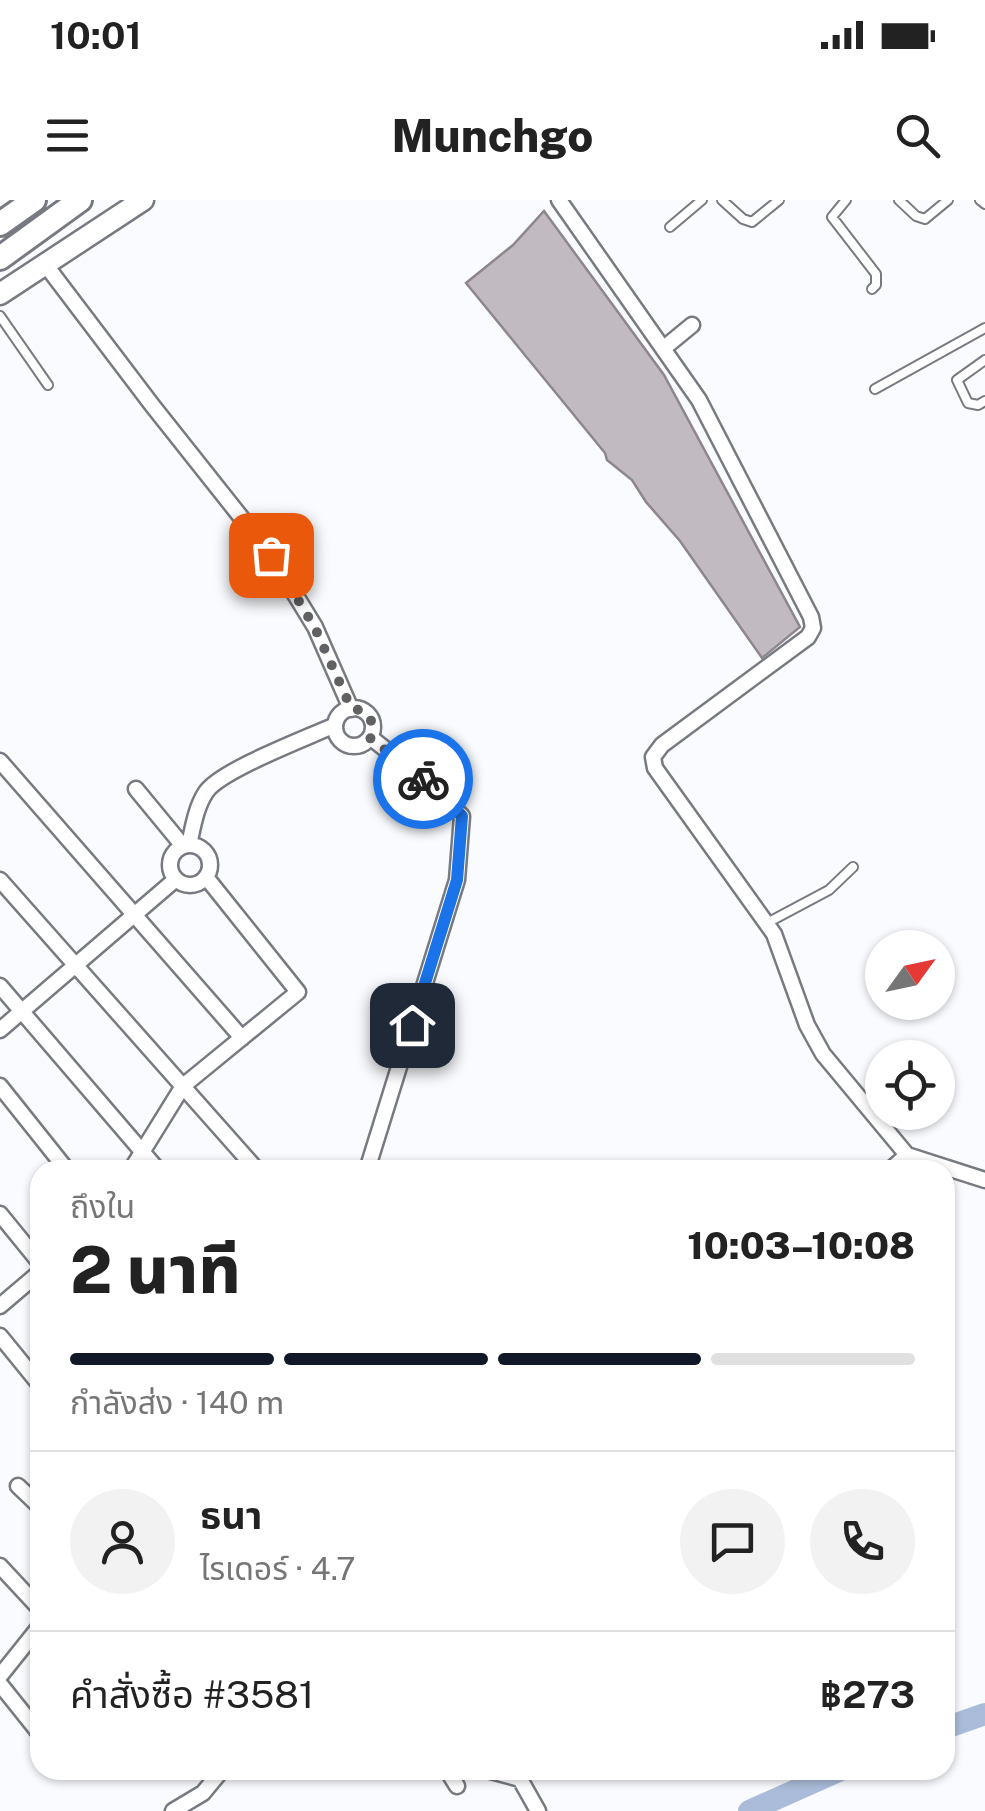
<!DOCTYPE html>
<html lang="th">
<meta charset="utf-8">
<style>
body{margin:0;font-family:"Public Sans","Noto Sans Thai",sans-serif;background:#f2f2f2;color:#222;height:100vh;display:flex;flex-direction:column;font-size:38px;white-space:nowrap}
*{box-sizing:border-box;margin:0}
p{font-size:32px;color:#767676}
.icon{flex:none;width:55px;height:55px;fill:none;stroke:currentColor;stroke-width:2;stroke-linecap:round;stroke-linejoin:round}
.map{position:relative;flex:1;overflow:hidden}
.drawer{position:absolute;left:30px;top:960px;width:925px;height:620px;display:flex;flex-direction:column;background:#fff;border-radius:30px;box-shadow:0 2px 8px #0004}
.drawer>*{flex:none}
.needle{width:65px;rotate:57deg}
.fabs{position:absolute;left:865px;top:730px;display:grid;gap:20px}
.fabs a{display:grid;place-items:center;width:90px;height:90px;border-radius:50%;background:#fff;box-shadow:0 2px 8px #0004;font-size:50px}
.pin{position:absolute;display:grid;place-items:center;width:85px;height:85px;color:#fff;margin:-42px;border-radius:20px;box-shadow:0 5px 15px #0006}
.courier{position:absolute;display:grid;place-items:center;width:100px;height:100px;margin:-50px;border:8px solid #1a73e8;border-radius:50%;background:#fff;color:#222;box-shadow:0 2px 12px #0007}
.summary em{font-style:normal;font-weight:800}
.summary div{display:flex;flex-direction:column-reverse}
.summary{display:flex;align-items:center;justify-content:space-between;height:170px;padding:0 40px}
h1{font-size:65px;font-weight:800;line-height:75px}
.bar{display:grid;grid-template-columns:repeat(4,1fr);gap:15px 10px;align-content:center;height:120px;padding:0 40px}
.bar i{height:12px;border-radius:8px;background:#e0e0e0}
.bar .selected{background:#111827}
.bar p{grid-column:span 4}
.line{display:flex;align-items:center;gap:25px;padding:0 40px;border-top:2px solid #e0e0e0}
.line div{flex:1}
.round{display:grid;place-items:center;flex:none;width:105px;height:105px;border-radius:52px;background:#f2f2f2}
.status{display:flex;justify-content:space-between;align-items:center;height:70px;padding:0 50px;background:#fff;direction:ltr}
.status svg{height:28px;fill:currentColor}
header{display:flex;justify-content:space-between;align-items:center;height:130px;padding:0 40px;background:#fff;font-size:45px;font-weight:800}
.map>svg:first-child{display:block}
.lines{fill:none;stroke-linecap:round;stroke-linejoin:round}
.river{stroke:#abbcda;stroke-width:22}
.building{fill:#c1bac0;stroke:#8d868c;stroke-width:2.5}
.lane-casing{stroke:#777a81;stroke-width:12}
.street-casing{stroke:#777a81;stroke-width:19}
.secondary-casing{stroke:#777a81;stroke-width:25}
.primary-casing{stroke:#777a81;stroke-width:28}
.lane{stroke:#fff;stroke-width:8}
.street{stroke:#fff;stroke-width:14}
.secondary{stroke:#fff;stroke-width:20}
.primary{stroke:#fff;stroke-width:22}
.done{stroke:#616164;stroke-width:10;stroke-dasharray:0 18}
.route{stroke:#1a73e8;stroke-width:12}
</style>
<div class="status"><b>10:01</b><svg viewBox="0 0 49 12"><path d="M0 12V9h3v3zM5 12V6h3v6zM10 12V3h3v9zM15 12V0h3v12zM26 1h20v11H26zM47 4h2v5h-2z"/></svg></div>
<header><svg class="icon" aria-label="menu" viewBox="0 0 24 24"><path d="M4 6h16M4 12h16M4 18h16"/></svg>Munchgo<svg class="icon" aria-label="search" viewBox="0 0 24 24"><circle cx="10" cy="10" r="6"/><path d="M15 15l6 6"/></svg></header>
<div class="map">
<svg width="985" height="1611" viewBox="0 0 985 1611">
<rect width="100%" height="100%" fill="#fafbfe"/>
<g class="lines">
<!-- river -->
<path class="river" d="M 945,1528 L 985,1514
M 749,1611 L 841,1570"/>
</g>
<!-- building -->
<path class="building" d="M 544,11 L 664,175 L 800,427 L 762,458 L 680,341 L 646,302 L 632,280 L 607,260 L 605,253 L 466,83 L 513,45 Z"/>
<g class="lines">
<defs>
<path id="lane" d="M 722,0 L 743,19 L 752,22 L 779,0
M 846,0 L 832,17 L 876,74 L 876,85 L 872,89
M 899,0 L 916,16 L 925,19 L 948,0
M 980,0 L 985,4
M 670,27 L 702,0
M 0,116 L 48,185
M 985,160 L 957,180 L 968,203 L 978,205 L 985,201
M 875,189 L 985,128
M 767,723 L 829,690 L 853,667"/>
<path id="street" d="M 559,0 L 699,200 L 811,417 L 813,428 L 808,437 L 662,545 L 653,557 L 655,568 L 774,734 L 807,825 L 823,854 L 907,955 L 985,980
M 45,64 L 152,205 L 271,355 L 315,427 L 351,509
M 664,148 L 692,125
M335 527a19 19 0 1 1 38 0a19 19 0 1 1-38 0Z
M 0,561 L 242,838
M 136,589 L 183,646
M 189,645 C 193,627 196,607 206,592 C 221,570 307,538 335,525
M170 665a20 20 0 1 1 40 0a20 20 0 1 1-40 0Z
M 0,680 L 257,970
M 0,786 L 158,970
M 0,830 L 176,679
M 0,886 L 67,970
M 131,970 L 183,886 L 298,792 L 206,677
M 367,970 L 457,680 L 462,616 L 428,583 L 370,537
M 890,970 L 907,955
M 0,1014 L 40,1063
M 0,1106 L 40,1072
M 0,1136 L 40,1185
M 18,1286 L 40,1307
M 0,1366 L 40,1409
M 0,1476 L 40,1426
M 0,1484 L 40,1534
M 447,1570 L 457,1586
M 487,1570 L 520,1579 L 538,1611
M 173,1611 L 203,1593 L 222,1570"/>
<path id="secondary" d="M 0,94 L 143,0"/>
<path id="primary" d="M 0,24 L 34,0
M 0,58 L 80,0"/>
</defs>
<!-- lane casing -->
<use href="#lane" class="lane-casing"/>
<!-- street casing -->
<use href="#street" class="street-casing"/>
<!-- secondary casing -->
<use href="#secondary" class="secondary-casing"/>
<!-- primary casing -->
<use href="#primary" class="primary-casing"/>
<!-- lane -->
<use href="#lane" class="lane"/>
<!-- street -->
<use href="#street" class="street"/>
<!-- secondary -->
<use href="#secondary" class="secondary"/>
<!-- primary -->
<use href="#primary" class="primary"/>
</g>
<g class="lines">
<!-- done -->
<path class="done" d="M 271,355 L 315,428 L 351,508 L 363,511 L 371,520 L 370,538 L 423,579"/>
<!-- route -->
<path class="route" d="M 412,825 L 457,680 L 462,616 L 423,579"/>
</g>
</svg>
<div class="fabs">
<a><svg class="needle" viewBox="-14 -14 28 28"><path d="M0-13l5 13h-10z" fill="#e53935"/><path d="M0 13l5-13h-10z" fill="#767676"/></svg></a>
<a><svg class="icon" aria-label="locate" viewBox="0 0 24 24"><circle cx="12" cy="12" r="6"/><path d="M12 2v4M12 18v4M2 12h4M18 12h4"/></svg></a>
</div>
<div class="pin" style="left:271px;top:355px;background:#ea580c"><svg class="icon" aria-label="bag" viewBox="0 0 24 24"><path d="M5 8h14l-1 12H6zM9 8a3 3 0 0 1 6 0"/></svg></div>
<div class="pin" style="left:412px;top:825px;background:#1f2937"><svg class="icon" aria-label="home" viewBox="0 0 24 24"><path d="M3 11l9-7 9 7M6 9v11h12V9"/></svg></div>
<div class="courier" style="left:423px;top:579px"><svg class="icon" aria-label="bike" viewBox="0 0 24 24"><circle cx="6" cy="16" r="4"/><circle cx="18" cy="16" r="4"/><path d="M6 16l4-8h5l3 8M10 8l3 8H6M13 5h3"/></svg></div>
<section class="drawer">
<div class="summary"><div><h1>2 นาที</h1><p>ถึงใน</p></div><em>10:03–10:08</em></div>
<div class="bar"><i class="selected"></i><i class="selected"></i><i class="selected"></i><i></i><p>กำลังส่ง · 140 m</p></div>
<div class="line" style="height:180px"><a class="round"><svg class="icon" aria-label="person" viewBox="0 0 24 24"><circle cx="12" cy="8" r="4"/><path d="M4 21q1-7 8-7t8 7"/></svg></a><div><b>ธนา</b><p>ไรเดอร์ · 4.7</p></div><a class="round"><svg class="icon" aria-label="chat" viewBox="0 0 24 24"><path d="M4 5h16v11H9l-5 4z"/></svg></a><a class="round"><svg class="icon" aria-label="phone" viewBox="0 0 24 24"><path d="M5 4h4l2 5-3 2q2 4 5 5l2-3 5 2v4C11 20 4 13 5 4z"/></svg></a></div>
<div class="line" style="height:130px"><div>คำสั่งซื้อ #3581</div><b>฿273</b></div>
</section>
</div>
